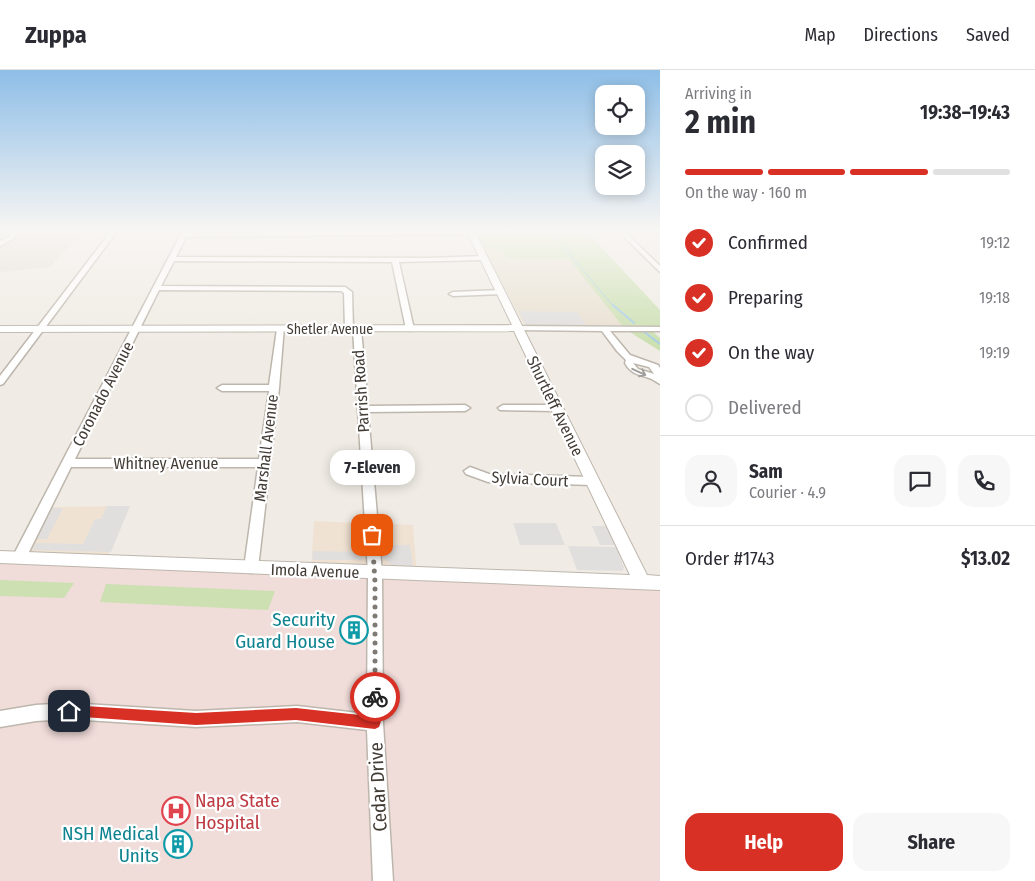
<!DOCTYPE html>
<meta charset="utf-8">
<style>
body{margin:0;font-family:"Fira Sans Condensed",sans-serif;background:#f7f7f7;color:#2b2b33;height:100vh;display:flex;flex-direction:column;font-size:19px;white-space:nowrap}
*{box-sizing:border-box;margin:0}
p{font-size:16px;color:#7c7c81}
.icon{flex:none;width:28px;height:28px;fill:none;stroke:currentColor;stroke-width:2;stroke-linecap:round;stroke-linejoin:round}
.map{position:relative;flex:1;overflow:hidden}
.panel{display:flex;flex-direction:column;background:#fff;width:375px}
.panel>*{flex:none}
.tools{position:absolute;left:595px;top:15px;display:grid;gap:10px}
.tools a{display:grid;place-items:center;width:50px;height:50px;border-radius:10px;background:#fff;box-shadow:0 2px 12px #0003;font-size:25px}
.pin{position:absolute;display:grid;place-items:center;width:42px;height:42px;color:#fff;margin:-21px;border-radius:10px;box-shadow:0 2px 8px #0006}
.courier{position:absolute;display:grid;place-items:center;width:50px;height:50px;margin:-25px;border:4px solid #d93025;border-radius:50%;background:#fff;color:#222;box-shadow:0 1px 6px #0007}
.bubble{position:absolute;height:35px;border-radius:15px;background:#fff;box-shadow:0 2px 12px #0003;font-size:16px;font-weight:700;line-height:35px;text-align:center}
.headline em{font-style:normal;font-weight:700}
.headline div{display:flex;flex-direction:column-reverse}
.headline{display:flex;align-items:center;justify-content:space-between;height:85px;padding:0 25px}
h1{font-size:32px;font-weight:700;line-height:38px}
.bar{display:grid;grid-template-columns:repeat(4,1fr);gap:8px 5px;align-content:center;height:60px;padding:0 25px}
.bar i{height:6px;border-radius:4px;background:#e1e1e2}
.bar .selected{background:#d93025}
.bar p{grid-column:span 4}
.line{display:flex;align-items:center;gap:12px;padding:0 25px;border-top:1px solid #e1e1e2}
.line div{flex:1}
.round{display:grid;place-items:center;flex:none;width:52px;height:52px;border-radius:15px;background:#f7f7f7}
ol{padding:0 25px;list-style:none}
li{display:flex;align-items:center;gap:15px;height:55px}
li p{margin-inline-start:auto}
li .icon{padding:5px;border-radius:50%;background:#d93025;color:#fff;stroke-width:4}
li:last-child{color:#7c7c81}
li i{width:28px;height:28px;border:2px solid #e1e1e2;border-radius:50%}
.cta{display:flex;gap:10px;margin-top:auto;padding:10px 25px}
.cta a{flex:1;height:58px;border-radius:15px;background:#d93025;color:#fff;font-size:20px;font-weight:700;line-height:58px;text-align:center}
.cta a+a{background:#f7f7f7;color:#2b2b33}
header{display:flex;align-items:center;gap:30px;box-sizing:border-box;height:70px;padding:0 25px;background:#fff;border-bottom:1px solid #e1e1e2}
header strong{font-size:24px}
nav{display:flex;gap:28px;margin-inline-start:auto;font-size:18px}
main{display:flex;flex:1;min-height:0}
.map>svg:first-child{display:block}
.residential{fill:#e3ded4}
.commercial{fill:#f0e2d2}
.education{fill:#e8e0d0}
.medical{fill:#f0dcd9}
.green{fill:#cce0b2}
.parking{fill:#e1dfdd}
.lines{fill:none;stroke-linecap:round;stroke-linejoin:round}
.stream-far1{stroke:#a8cee6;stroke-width:1}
.stream{stroke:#a8cee6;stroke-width:2}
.minor-casing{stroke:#bdb6ac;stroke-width:3}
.tertiary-casing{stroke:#bdb6ac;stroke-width:2}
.minor{fill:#fff;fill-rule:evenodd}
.tertiary{fill:#fff;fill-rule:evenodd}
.oneway{stroke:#a09e9a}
.route{fill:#d93025}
.done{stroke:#7f7a73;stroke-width:5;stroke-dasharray:0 9}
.labels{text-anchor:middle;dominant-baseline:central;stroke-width:4.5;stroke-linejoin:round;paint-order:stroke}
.far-street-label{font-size:14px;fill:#423c35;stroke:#fff}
.street-label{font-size:16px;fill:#423c35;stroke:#fff}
.near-culture-label{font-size:19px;fill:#0d838f;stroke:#fff;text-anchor:end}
.near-street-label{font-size:19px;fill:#423c35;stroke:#fff}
.near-health-label{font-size:19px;fill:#be3a42;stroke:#fff;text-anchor:start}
</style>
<header>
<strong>Zuppa</strong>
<nav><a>Map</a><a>Directions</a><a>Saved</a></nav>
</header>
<main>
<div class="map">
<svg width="660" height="811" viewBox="0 0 660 811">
<rect width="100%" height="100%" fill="#f0ece5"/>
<!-- residential -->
<path class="residential" d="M 0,160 L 85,160 L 50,197 L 0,202 Z"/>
<!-- commercial -->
<path class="commercial" d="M 126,436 L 106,492 L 19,488 L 45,437 Z
M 314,451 L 413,455 L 417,504 L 311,501 Z"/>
<!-- education -->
<path class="education" d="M 484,179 L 502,179 L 507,188 L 569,189 L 629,255 L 530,255 L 523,253 Z"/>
<!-- medical -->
<path class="medical" d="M 0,487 L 660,514 L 660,811 L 0,811 Z"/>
<!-- green -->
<path class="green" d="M 476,160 L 585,160 L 660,240 L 660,259 L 650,259 L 660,268 L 660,281 L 625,259 L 569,189 L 507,188 L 501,179 L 485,179 Z
M 0,510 L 74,513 L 64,528 L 0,526 Z
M 106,514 L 275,521 L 268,540 L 100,532 Z"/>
<!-- parking -->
<path class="parking" d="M 519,241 L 577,242 L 586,255 L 526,255 Z
M 107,436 L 130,436 L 111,482 L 32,480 L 36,473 L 83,474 L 95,449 L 101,449 Z
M 50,438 L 63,438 L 47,469 L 33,469 Z
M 513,453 L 556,453 L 565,475 L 520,475 Z
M 592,456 L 607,456 L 616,475 L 600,475 Z
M 382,475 L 410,475 L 413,496 L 392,495 L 383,488 Z
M 568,476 L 616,477 L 624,497 L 623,501 L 577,500 Z
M 313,481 L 361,482 L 362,490 L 312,490 Z"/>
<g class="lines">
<!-- stream-far1 -->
<path class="stream-far1" d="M 552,160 L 556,168 L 614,237"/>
<!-- stream -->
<path class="stream" d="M 613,235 L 634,253
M 643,261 L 660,274"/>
<defs>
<path id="minor" d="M 13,160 L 19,160 L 13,169 L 0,176 L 0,171 L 9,167 Z
M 112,160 L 118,160 L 3,314 L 0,315 L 0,306 Z
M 183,160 L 189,160 L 187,163 L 471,160 L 474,162 L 471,164 L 186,167 L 176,187 L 428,188 L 484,186 L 487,188 L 484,190 L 399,192 L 414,259 L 410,261 L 406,259 L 392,192 L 174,191 L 161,216 L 345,217 L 352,222 L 353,259 L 357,257 L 361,259 L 368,336 L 465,335 L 470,338 L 465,341 L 368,342 L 382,503 L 383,653 L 393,811 L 373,811 L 367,660 L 297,652 L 196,657 L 69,649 L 36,651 L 0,657 L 0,641 L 36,635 L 69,633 L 196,641 L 297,636 L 367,644 L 368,503 L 353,259 L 349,261 L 345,259 L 344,223 L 341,221 L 159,220 L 75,389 L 259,389 L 269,321 L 222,321 L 217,318 L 222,315 L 269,315 L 277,259 L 284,257 L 279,318 L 258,498 L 256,502 L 251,503 L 246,502 L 244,498 L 258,397 L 71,397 L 24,492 L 19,493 L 14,492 L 12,488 Z
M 617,160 L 623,160 L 660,196 L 660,202 Z
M 500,220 L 503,220 L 503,224 L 453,226 L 449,224 L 453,222 Z
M 514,256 L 660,257 L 660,261 L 610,261 L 630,285 L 658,295 L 660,298 L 660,314 C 656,312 653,309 649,308 C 638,304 631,304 625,293 L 626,290 L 617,281 L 602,261 L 517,260 L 513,258 ZM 633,293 L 649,297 L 654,304 L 638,299 Z
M 503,335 L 556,335 L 561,338 L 556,341 L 500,340 L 498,338 Z
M 470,397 L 489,404 L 592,407 L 598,411 L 592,415 L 488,412 L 466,404 L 464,401 Z"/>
<path id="tertiary" d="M 466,160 L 474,160 L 647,505 L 660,506 L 660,520 L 0,493 L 0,481 L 630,505 L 514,261 L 0,262 L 0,256 L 512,255 Z"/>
</defs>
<!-- minor casing -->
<use href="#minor" class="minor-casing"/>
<!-- tertiary casing -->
<use href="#tertiary" class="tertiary-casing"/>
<!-- minor -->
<use href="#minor" class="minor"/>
<!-- tertiary -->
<use href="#tertiary" class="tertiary"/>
</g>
<!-- one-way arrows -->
<defs><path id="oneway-shaft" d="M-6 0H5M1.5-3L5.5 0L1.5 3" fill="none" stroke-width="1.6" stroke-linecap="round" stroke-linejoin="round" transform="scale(1.25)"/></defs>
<use class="oneway" href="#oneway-shaft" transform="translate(639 302) rotate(25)"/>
<!-- sky -->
<linearGradient id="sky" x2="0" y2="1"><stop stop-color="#8ebee7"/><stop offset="0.59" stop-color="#f8f6f3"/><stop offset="1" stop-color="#f8f6f3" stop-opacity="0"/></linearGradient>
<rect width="660" height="273" fill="url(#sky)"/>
<!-- route -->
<path class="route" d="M 375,621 L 379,623 C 383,631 383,648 379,657 L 375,659 L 296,650 L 196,655 L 69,646 L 65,645 L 63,641 L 65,636 L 69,635 L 196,643 L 296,638 L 369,646 L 371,623 Z"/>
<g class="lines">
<!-- done -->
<path class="done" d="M 372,465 L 375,512 L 375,627"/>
</g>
<!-- icons -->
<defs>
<symbol id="building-ring" viewBox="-11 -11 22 22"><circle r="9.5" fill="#fff" stroke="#0f9aa8" stroke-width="1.5"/><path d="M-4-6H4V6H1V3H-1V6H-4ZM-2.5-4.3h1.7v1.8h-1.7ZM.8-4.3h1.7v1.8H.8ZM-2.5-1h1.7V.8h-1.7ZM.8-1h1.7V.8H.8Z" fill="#0f9aa8"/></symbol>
<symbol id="hospital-ring" viewBox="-11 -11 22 22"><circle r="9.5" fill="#fff" stroke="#e0444e" stroke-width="1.5"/><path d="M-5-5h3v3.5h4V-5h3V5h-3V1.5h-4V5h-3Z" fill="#e0444e"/></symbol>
</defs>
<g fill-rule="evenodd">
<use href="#building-ring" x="338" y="544" width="32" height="32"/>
<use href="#hospital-ring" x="160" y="725" width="32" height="32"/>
<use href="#building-ring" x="162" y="758" width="32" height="32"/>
</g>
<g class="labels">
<!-- far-street labels -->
<g class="far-street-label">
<text x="330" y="259">Shetler Avenue</text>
</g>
<!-- street labels -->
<g class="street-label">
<text transform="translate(361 321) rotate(-94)">Parrish Road</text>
<text transform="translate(103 324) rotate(-63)">Coronado Avenue</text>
<text transform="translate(555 336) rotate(64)">Shurtleff Avenue</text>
<text transform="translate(266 378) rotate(-83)">Marshall Avenue</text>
<text x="166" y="393">Whitney Avenue</text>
<text transform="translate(530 409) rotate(3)">Sylvia Court</text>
<text transform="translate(315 501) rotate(2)">Imola Avenue</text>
</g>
<!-- near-culture labels -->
<g class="near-culture-label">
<text x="335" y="549">Security<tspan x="335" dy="22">Guard House</tspan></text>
<text x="159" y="763">NSH Medical<tspan x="159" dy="22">Units</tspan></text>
</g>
<!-- near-street labels -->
<g class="near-street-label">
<text transform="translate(378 717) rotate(-93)">Cedar Drive</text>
</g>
<!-- near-health labels -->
<g class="near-health-label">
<text x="195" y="730">Napa State<tspan x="195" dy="22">Hospital</tspan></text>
</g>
</g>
</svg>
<div class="tools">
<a><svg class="icon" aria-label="locate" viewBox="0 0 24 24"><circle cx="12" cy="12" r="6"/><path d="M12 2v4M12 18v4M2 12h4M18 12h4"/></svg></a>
<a><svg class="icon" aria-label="layers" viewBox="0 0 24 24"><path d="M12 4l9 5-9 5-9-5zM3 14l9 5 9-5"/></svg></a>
</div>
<div class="pin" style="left:372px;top:465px;background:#ea580c"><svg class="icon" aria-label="bag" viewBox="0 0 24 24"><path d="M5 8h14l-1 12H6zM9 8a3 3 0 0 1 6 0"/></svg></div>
<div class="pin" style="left:69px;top:641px;background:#1f2937"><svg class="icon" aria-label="home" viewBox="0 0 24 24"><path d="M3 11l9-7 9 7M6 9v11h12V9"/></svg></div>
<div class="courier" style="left:375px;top:627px"><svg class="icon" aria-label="bike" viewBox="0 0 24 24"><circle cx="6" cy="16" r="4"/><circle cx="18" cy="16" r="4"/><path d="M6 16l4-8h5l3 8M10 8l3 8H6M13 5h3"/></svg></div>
<div class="bubble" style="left:330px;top:380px;width:85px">7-Eleven</div>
</div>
<section class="panel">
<div class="headline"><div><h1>2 min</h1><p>Arriving in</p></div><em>19:38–19:43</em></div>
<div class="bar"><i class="selected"></i><i class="selected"></i><i class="selected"></i><i></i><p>On the way · 160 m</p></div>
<ol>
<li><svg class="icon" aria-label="check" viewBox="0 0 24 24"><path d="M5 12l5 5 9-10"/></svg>Confirmed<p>19:12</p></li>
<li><svg class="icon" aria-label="check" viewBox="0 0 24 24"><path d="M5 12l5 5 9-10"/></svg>Preparing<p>19:18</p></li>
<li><svg class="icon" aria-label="check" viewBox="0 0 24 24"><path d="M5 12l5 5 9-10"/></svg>On the way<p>19:19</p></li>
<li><i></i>Delivered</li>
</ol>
<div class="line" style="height:90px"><a class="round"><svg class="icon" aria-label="person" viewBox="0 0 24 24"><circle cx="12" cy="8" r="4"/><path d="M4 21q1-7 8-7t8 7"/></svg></a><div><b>Sam</b><p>Courier · 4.9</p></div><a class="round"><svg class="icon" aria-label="chat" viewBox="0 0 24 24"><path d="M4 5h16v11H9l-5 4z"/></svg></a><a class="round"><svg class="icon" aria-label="phone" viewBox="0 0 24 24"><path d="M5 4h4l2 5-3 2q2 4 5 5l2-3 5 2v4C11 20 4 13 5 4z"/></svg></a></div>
<div class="line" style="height:65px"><div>Order #1743</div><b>$13.02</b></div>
<div class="cta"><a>Help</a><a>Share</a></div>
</section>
</main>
